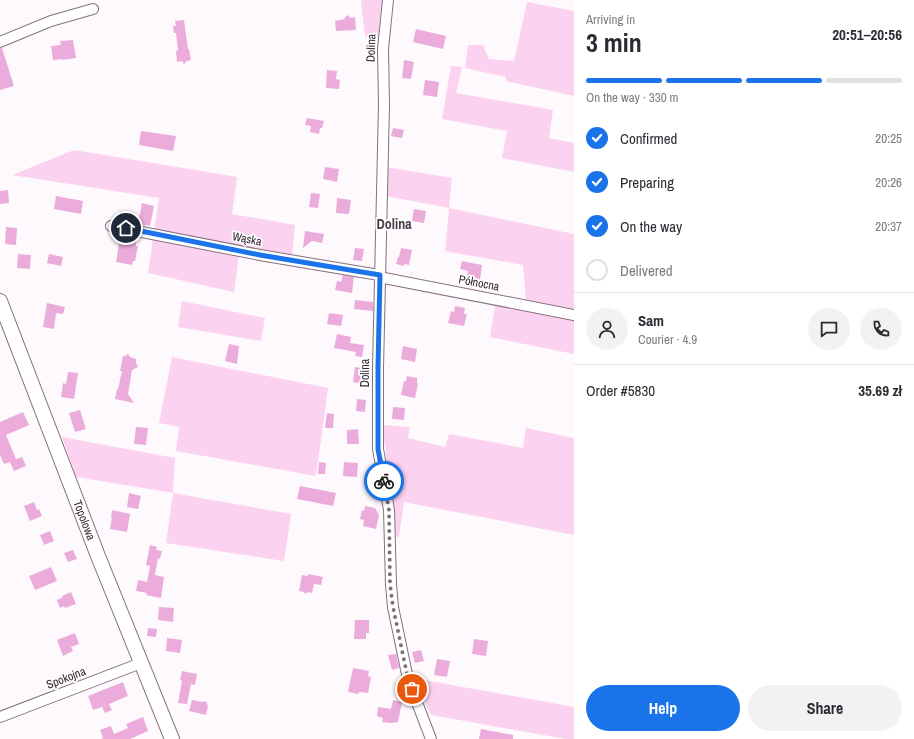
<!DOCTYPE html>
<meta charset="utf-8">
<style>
body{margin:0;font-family:"Archivo Narrow",sans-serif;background:#f2f2f3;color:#2b2b33;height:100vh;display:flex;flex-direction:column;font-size:15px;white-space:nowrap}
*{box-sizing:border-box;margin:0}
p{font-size:13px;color:#7c7c81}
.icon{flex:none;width:22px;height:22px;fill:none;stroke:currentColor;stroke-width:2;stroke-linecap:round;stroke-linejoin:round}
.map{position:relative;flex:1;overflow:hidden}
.drawer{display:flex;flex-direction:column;background:#fff;width:340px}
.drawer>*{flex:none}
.pin{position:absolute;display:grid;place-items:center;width:34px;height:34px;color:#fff;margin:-17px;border:2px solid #fff;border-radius:50%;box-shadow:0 1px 4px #0007}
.courier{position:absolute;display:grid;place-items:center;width:40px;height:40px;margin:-20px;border:3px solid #1a73e8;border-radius:50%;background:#fff;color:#222;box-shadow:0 1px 5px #0007}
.headline em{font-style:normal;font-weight:800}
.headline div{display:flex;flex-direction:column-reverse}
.headline{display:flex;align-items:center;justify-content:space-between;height:68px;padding:0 12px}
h1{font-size:26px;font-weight:800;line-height:30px}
.bar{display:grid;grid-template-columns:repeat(4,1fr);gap:6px 4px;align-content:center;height:48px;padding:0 12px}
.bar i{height:5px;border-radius:3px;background:#e1e1e2}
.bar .current{background:#1a73e8}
.bar p{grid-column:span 4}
.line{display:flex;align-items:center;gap:10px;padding:0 12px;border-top:1px solid #e1e1e2}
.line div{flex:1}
.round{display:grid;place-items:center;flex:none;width:42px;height:42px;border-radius:21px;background:#f2f2f3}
ol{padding:0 12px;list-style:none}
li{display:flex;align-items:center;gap:12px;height:44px}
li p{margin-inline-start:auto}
li .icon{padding:4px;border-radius:50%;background:#1a73e8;color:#fff;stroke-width:4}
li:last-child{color:#7c7c81}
li i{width:22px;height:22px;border:2px solid #e1e1e2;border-radius:50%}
.cta{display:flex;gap:8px;margin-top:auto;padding:8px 12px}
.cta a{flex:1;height:46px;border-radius:24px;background:#1a73e8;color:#fff;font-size:16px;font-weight:800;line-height:46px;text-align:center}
.cta a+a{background:#f2f2f3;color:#2b2b33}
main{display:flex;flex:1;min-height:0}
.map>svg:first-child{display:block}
.green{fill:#fbd2f0}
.building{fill:#ebacdc}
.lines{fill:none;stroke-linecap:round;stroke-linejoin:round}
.street-casing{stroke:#867080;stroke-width:12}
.secondary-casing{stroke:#867080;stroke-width:16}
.street{stroke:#fff;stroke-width:10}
.secondary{stroke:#fff;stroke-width:14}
.done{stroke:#7a7278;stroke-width:4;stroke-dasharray:0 7.2}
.route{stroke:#1a73e8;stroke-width:5}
.labels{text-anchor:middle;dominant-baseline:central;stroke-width:3.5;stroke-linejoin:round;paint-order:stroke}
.street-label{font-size:12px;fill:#332930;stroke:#fff}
.quarter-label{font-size:14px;font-weight:bold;fill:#4d3a48;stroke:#fff}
</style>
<main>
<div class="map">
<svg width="574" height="739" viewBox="0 0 574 739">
<rect width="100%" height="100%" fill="#fef9fd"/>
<!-- green -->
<path class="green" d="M 361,0 L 382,0 L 378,39 L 365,37 Z
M 527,2 L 574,11 L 574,96 L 506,81 L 506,77 L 465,68 L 468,45 L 483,45 L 489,59 L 514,61 Z
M 451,66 L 462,67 L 456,93 L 553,110 L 549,138 L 574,143 L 574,172 L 502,158 L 507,131 L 442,119 Z
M 74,150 L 237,177 L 232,214 L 295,225 L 292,257 L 154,231 L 159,198 L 12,175 Z
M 386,167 L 452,178 L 449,208 L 574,234 L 574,354 L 490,337 L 497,294 L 526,300 L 523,265 L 445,251 L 449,208 L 386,196 Z
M 153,239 L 239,255 L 234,292 L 148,273 Z
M 182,301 L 265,318 L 261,341 L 178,327 Z
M 172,357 L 328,388 L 316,476 L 176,451 L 179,427 L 159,423 Z
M 382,425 L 410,427 L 408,438 L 445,447 L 449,434 L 523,448 L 526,428 L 574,438 L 574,535 L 404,502 L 399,537 L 393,536 L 392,498 Z
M 62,437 L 175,458 L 173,493 L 291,514 L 284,561 L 166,543 L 173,493 L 76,477 Z
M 413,678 L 574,707 L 574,739 L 566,739 L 431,715 Z"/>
<!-- building -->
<path class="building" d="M 347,15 L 351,18 L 355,17 L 356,30 L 336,31 L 335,21 L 344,19 Z
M 184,20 L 188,49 L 189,49 L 191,60 L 187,61 L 184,64 L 182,61 L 177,62 L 176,51 L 178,50 L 176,33 L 174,33 L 173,26 L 176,26 L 175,21 Z
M 416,29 L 446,36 L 443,49 L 413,42 Z
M 73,40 L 76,58 L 63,60 L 63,59 L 53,60 L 51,46 L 61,45 L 60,41 Z
M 0,48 L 2,48 L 14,86 L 0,90 Z
M 404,60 L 414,62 L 411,79 L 402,78 Z
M 327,70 L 337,71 L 336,79 L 340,80 L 339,89 L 326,88 Z
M 425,80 L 439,82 L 437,97 L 423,95 Z
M 307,118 L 324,121 L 322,128 L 320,128 L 319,134 L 310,132 L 311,126 L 305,125 Z
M 393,128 L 404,130 L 402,138 L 391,136 Z
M 141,131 L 176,136 L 173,151 L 139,145 Z
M 325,167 L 339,169 L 337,182 L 323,179 Z
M 8,190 L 9,203 L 0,204 L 0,191 Z
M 311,193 L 320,194 L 318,208 L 309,207 Z
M 56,196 L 83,201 L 81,214 L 54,209 Z
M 337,198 L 351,200 L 349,214 L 336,213 Z
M 142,203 L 154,206 L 150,226 L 138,224 Z
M 414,209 L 426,211 L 424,223 L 412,221 Z
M 6,227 L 17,228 L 16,245 L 5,244 Z
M 305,231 L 324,234 L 322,243 L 312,241 L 303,248 Z
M 120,238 L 136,242 L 136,246 L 138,246 L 135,261 L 133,261 L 132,265 L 116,262 Z
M 355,248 L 364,249 L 362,261 L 353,260 Z
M 401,248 L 412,250 L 409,265 L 404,264 L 404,266 L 396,264 L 398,257 L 399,257 Z
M 18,254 L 31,255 L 30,269 L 17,268 Z
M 49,254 L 63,257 L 61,266 L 47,263 Z
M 462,261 L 482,265 L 480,280 L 472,278 L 472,277 L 467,276 L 468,271 L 460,269 Z
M 343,275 L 354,277 L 352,293 L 335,290 L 337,281 L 341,282 Z
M 355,300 L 373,302 L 373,311 L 354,309 Z
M 47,303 L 65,307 L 63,314 L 56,313 L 54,329 L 43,327 Z
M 455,306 L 465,308 L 464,314 L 467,314 L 464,326 L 448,323 L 451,311 L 454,312 Z
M 329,313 L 343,315 L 341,326 L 327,324 Z
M 337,334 L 351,337 L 350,343 L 364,345 L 362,357 L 355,356 L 356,352 L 334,348 Z
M 229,344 L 239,346 L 237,364 L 225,361 Z
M 403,346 L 417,349 L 415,362 L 401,359 Z
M 128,354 L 130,357 L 136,359 L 136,363 L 138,367 L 132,370 L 128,394 L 134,403 L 115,399 L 117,389 L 118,389 L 122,371 L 120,371 L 123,356 L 125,356 Z
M 355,367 L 367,369 L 364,384 L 353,382 Z
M 68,372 L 78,373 L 74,399 L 61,397 L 63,383 L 66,384 Z
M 407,376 L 417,378 L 417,383 L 418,384 L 415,398 L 401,395 L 404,381 L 406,381 Z
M 357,399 L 366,400 L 365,412 L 356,411 Z
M 393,407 L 405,408 L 404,420 L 392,419 Z
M 80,410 L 86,429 L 75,432 L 69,413 Z
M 23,412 L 29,425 L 6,435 L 16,459 L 22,457 L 26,466 L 14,471 L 10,462 L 4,464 L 0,455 L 0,422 Z
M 327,413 L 334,414 L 333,428 L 325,428 Z
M 136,427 L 148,428 L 146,445 L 134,444 Z
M 358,429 L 359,444 L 347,444 L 347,430 Z
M 319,462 L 326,463 L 325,474 L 318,474 Z
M 344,462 L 358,463 L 357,477 L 343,476 Z
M 300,486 L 336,493 L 333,506 L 297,499 Z
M 129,493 L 141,496 L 138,509 L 127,507 Z
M 34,502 L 37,510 L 39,509 L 42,516 L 30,521 L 24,506 Z
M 365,506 L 375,508 L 379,515 L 376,529 L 363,526 L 364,520 L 360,519 L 362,510 L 364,511 Z
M 112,510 L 130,514 L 127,532 L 110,529 L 112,517 L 111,517 Z
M 50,531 L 54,541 L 44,545 L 40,535 Z
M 150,545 L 157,547 L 156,550 L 162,551 L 160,559 L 158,558 L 155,575 L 164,577 L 161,598 L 146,595 L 147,593 L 136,591 L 138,580 L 147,582 L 150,566 L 146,565 Z
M 73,550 L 77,559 L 68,562 L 64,553 Z
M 51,567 L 57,581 L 35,590 L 29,576 Z
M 308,574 L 323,577 L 321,585 L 314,584 L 312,593 L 308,592 L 305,594 L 304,592 L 299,591 L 302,575 L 308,576 Z
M 71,592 L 76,604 L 65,608 L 64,606 L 60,608 L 57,600 L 63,597 L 62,596 Z
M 159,607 L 174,608 L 173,622 L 158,620 Z
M 355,620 L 369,620 L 369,633 L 366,633 L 366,639 L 354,639 Z
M 148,628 L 157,629 L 156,637 L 147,636 Z
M 75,633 L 79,644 L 71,647 L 73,651 L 63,656 L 57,640 Z
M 167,638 L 182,640 L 180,653 L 166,651 Z
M 474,639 L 488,641 L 486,656 L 472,654 Z
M 421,650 L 424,661 L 415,663 L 412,652 Z
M 396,654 L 399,668 L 392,670 L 388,655 Z
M 437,659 L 450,661 L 447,677 L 434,675 Z
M 353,668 L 369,671 L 368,676 L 371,677 L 368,693 L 359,692 L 359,694 L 348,692 Z
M 182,671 L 197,674 L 195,685 L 191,684 L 187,704 L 178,703 L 182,681 L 180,680 Z
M 123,682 L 128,696 L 109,704 L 112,710 L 105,713 L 102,707 L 93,710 L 88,696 Z
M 192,700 L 203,702 L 206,701 L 208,706 L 206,715 L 189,711 Z
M 393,700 L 402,702 L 398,722 L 391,723 L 382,722 L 383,718 L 377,716 L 378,707 L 391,709 Z
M 143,717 L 148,731 L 130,739 L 101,739 L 103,738 L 100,730 L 111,726 L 114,734 L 128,728 L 126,724 Z
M 481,729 L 513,735 L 513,739 L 479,739 Z"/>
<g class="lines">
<defs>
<path id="street" d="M 388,0 L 383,49 L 384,105 L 378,368 L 378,449 L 389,510 L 391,584 L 393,607 L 408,679 L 431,739
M 0,42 L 51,21 L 93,9
M 111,226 L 260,255 L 379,275
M 379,277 L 574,315
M 0,717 L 141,663"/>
<g id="secondary">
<path id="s1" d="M 0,301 L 98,556 L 172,739"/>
</g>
</defs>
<!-- street casing -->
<use href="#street" class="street-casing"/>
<!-- secondary casing -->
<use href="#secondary" class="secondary-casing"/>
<!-- street -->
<use href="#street" class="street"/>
<!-- secondary -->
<use href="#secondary" class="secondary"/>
</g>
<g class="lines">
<!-- done -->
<path class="done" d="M 384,481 L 389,510 L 390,584 L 393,607 L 408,679 L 412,689"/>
<!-- route -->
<path class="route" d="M 126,228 L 260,255 L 380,275 L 378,368 L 378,449 L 384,481"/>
</g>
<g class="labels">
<!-- street labels -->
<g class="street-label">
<text transform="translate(371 48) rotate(-88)">Dolina</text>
<text transform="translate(247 239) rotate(11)">Wąska</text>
<text transform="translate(479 283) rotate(11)">Północna</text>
<text transform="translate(365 373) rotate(-90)">Dolina</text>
<text stroke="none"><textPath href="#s1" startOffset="235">Topolowa</textPath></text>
<text transform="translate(66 678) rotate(-21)">Spokojna</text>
</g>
<!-- quarter labels -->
<g class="quarter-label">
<text x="394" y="224">Dolina</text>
</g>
</g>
</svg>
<div class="pin" style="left:412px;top:689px;background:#ea580c"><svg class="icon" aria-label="bag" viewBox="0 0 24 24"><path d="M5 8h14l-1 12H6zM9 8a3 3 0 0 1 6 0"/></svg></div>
<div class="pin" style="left:126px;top:228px;background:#1f2937"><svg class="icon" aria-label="home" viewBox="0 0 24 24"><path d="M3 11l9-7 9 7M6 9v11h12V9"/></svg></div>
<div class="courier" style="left:384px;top:481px"><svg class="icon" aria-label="bike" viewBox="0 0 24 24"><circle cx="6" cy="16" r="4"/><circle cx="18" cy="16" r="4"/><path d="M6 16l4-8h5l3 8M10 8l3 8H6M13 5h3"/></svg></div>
</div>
<section class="drawer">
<div class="headline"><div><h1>3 min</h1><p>Arriving in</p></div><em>20:51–20:56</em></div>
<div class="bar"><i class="current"></i><i class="current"></i><i class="current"></i><i></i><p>On the way · 330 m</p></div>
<ol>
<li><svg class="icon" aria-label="check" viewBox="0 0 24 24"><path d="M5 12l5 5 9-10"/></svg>Confirmed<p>20:25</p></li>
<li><svg class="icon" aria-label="check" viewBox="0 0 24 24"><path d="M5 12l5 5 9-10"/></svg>Preparing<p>20:26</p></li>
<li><svg class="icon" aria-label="check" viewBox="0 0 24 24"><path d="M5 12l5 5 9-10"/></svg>On the way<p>20:37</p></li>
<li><i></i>Delivered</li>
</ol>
<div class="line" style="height:72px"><a class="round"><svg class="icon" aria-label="person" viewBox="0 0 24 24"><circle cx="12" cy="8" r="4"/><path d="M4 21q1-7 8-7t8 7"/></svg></a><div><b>Sam</b><p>Courier · 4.9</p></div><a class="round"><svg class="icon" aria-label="chat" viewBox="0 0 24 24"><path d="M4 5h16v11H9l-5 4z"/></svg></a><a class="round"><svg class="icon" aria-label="phone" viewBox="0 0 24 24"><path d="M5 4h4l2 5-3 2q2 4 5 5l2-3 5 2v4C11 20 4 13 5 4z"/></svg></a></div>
<div class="line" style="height:52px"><div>Order #5830</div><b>35.69 zł</b></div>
<div class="cta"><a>Help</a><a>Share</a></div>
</section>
</main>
